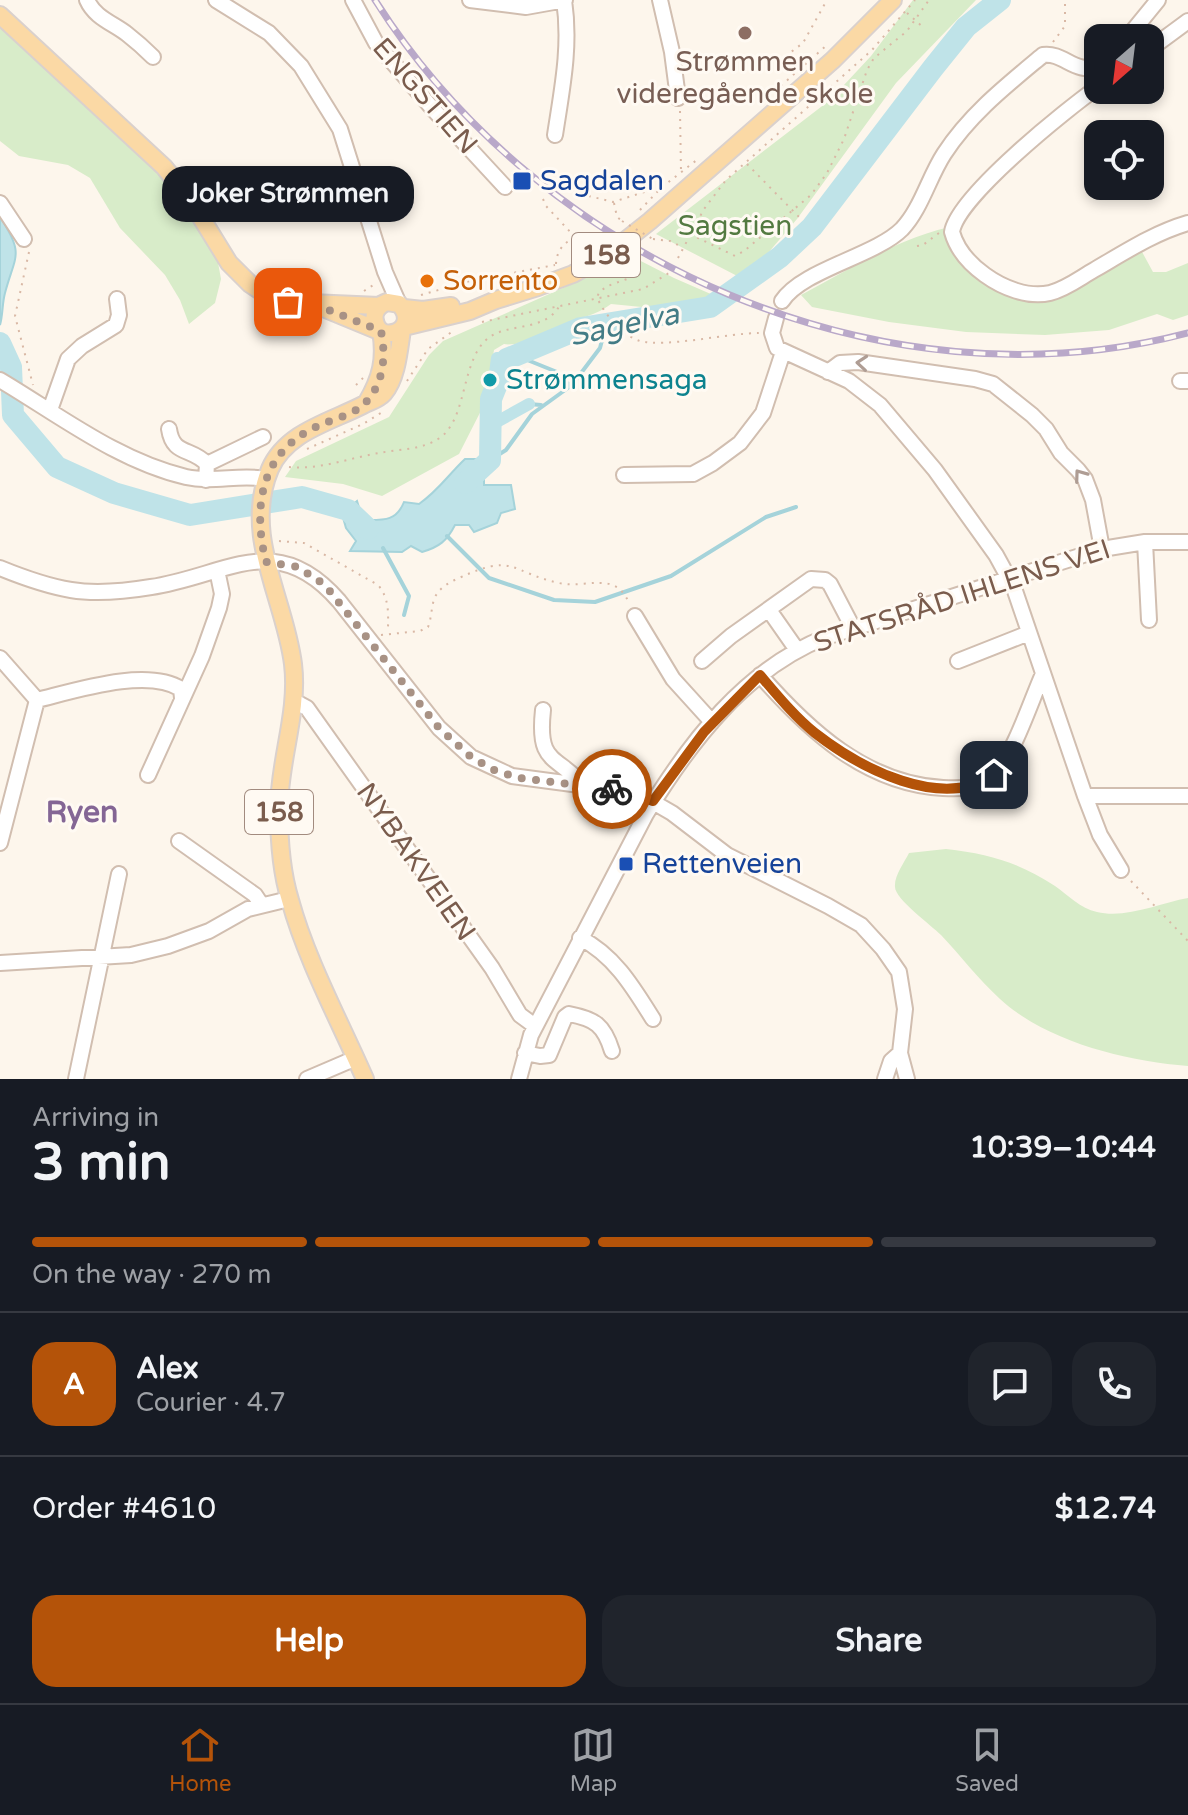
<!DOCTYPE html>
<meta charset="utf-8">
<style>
body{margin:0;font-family:"Varela Round",sans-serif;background:#20242c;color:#f1f3f6;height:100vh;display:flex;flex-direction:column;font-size:30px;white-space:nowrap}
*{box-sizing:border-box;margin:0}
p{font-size:26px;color:#9ea1a6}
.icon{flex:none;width:44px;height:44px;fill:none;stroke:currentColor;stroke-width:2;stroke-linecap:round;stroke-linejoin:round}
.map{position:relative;height:1079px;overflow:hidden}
.details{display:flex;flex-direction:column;background:#171b24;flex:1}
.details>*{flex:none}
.needle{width:52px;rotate:208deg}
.controls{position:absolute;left:1084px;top:24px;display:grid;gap:16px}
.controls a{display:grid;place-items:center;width:80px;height:80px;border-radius:16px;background:#171b24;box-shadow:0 4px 12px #0003;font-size:40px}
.pin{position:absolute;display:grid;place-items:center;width:68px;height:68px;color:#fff;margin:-34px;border-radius:16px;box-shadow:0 4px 12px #0006}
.courier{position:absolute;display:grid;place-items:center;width:80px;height:80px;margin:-40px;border:6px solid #b45309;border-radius:50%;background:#fff;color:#222;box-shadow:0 2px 10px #0007}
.bubble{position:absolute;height:56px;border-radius:24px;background:#171b24;box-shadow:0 4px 12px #0003;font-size:26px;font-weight:800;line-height:56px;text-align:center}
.summary em{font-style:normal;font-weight:800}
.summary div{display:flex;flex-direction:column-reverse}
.summary{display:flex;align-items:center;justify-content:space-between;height:136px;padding:0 32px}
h1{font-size:52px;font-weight:800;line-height:60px}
.bar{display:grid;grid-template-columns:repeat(4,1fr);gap:12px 8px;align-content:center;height:96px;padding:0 32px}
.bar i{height:10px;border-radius:6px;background:#363941}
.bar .current{background:#b45309}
.bar p{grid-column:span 4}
.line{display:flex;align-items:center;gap:20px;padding:0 32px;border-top:2px solid #363941}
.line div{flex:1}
.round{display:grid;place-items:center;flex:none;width:84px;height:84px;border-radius:24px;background:#20242c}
.cta{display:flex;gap:16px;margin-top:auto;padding:16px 32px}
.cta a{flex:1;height:92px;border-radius:24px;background:#b45309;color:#fff;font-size:32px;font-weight:800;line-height:92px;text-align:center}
.cta a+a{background:#20242c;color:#f1f3f6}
.menu{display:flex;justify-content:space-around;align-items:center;height:112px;border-top:2px solid #363941;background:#171b24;font-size:22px;color:#9ea1a6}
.menu a{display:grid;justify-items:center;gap:4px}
.menu .current{color:#b45309}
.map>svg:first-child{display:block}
.green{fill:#d8ecc9}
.water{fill:#bfe3e8;stroke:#a5d3da;stroke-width:2}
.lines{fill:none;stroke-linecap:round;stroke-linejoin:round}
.stream{stroke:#a5d3da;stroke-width:4}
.canal{stroke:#bfe3e8;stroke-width:12}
.river{stroke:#bfe3e8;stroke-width:22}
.minor-casing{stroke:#d1beb0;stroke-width:18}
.major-casing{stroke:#dad1cd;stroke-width:20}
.path{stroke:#d9b8a5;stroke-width:2;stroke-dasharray:2 6;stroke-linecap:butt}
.minor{stroke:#fff;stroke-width:14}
.major{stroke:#fbd9a5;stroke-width:16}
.rail-casing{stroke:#b9a8c9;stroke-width:7}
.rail{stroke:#fffaf3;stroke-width:4;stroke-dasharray:12;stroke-linecap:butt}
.path-bridge{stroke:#d9b8a5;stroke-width:2;stroke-dasharray:2 6;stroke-linecap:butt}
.oneway{stroke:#af9d94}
.done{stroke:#a89285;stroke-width:8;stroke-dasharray:0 14.4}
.route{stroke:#b45309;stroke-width:10}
.education-dot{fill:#8d6e63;stroke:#fffaf3;stroke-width:3}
.transit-dot{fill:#1a4fb4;stroke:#fffaf3;stroke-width:3}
.food-dot{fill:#e8710a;stroke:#fffaf3;stroke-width:3}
.culture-dot{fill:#0f9aa8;stroke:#fffaf3;stroke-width:3}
.labels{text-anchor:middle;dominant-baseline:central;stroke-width:6;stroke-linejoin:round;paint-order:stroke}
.shield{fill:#fffaf3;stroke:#a28b7f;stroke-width:2}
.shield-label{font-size:26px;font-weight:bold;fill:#7a5c4d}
.education-label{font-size:28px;fill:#785e54;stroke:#fffaf3}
.street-label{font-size:28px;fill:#7a5c4d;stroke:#fffaf3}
.transit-label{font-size:28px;fill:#164399;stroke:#fffaf3;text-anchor:start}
.park-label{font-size:28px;fill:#537a41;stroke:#fffaf3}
.food-label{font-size:28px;fill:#c56008;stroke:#fffaf3;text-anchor:start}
.culture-label{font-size:28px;fill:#0d838f;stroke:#fffaf3;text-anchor:start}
.water-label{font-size:30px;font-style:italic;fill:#437c86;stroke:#fffaf3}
.neighbourhood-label{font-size:30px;font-weight:bold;fill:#846695;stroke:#fffaf3}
</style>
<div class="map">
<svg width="1188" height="1079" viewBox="0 0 1188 1079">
<rect width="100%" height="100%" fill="#fdf6ec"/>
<!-- green -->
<path class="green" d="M 913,0 L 976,0 L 896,83 L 797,219 L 745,280 L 656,234 L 830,100 L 871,56 Z
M 0,8 L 168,163 L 195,178 L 207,202 L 221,279 L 215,303 L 189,324 L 180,300 L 165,275 L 120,228 L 90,178 L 68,165 L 19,156 L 0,141 Z
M 960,225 L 955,241 L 1005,285 L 1054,289 L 1141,250 L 1153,272 L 1166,272 L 1188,263 L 1188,315 L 1173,320 L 1157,314 L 1109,330 L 1045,335 L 966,332 L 889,322 L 812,307 L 801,295 C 852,268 903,235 960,225 Z
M 633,257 L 674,278 L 720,298 L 652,308 L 611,304 C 600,312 593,314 582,318 C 573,322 580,320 571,326 C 560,333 516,347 504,344 L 494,350 L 493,356 L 496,357 L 491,391 L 459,454 L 382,496 L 343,484 L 285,477 L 296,461 L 389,417 L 429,355 L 443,341 Z
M 946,849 C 989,854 1018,862 1055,886 C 1069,896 1080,908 1097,912 C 1126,919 1160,903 1188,898 L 1188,1066 C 1126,1061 1047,1042 1000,999 C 978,979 961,956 941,935 C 931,925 895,899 895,887 C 894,876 904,863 909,853 Z"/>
<!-- water -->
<path class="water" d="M 0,217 C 25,255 15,255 5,293 C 2,304 3,315 0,325 Z
M 465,459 L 481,459 L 494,469 L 484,477 L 484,485 L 511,485 L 515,509 L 501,513 L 497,523 L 474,532 L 469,525 L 455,525 C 447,541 439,547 422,552 L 411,546 L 402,552 L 350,551 L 356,541 L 346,528 L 342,514 L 357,501 L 363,520 C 383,520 396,522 404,502 L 419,504 C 439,490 448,475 465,459 Z"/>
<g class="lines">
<!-- stream -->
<path class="stream" d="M 515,355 L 557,372 L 561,381 L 572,385
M 529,404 L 541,405
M 490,460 L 506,450 L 532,414 L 572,385 L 600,348 L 606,325
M 447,536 L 489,578 L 554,600 L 595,602 L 671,576 L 766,517 L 796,507
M 383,548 L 409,596 L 404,615"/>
<!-- canal -->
<path class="canal" d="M 495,373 L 497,358
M 493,424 L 529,404"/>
<!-- river -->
<path class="river" d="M 0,343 L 11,367 L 13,415 L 57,467 L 114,493 L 190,515 L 302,497 L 348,510 L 368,529
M 465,483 L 490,460 L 491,399 L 507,359 L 581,328 L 710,307 L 780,257 L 812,227 L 933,68 L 966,27 L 1000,0"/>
<defs>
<path id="minor" d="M 87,0 C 95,18 113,23 127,34 C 136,41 145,49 153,57
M 216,0 L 269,33 L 301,66 L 340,129 L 385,272 L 399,304
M 353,0 L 376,43 L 432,108 L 505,187
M 470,0 L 526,7 L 565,0
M 660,0 L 672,52 L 678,98
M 1127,38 L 1158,0
M 1150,49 L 1188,21
M 1098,87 C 1067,109 957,197 952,232 C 957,250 971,265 985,275 C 1003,288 1028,298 1050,293 C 1066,289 1080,278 1094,270 C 1125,252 1154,233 1188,223
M 555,135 C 562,89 571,46 564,0
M 0,203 L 24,239
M 782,301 C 802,270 875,256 902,229 C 921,209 929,177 944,154 C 970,114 1007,85 1043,55 C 1064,52 1075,75 1098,66
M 776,318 L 772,333 L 777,348 L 849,381 L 880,405 L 935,470 L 996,555 L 1014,588 L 1085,796 L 1100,835 L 1121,870
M 828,372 L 840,363 L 858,362 L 975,379 L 993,384 L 1032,415 L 1046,429 L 1061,453 L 1078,470 L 1085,479 L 1093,500 L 1102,549
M 0,380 C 59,415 118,461 186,477 C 213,483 240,474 266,479
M 1180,381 L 1188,381
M 50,410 L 68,359 L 82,346 L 116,325 L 119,315 L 117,299
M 169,429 C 173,456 191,447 207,464 L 206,480
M 207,464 L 263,437
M 624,475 L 693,474 L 713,463 L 740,443 L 763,413 L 783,352
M 1145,542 L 1149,620
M 0,568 C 22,577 47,586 71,590 C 95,594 127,591 151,587 C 226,576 276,528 339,601 L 439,728 L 471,757 L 512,776 L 625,791 L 646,798 L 672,813 L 727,855 L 828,906 L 861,925 L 883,949 L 899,972 L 905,1009 L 900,1053 L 907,1079
M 769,610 L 797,650
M 635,616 L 673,679 L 712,722
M 0,658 L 37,700
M 702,661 L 731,636 L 811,579 L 825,580 L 830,584 L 853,628
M 958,661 L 1029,633
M 760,675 C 808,730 866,784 943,788 C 960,789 981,789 994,775 C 1013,756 1031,701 1042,676
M 294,701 L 307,708 L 492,968 L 520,1015 L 535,1026
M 543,710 C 537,765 556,754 584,786
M 148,775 L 202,656 L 219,608 L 222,594 L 217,570
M 1085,796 L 1188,796
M 179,841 L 255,895 L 261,904
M 0,843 L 37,700 C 74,691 147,667 181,689 L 182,698
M 580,938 C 614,955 633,987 653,1019
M 0,963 L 131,955 L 168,946 L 209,931 L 248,909 L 289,899
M 525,1053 L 540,1056 L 549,1055 L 565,1017 L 569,1014 C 595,1019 604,1025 612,1051
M 76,1079 L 119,874
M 307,1079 L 356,1058
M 519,1079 L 531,1035 L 646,814 C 690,742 745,669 826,637 L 1102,549 L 1145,542 L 1188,542
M 885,1079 L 891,1061 L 900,1053"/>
<path id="major" d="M 0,15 L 164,167 L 189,198 L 229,263 L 250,284 L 265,294 L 288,302 L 379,306
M 321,307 L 384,333 C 404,336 413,318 399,304 L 387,302 C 373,307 371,320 380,331
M 404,308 L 423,310 L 451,306
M 404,327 L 470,311 L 496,300 L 538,287 L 573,274 L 607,255 L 650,221 L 833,60 L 893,0
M 367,402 C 381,378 386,359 381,331
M 365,1079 C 340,1022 306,959 290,900 C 281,871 279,839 279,809 C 279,760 299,713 293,664 C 285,599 242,535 270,469 C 286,432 330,422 363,405 C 370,401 378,400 384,393 C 397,378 399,349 402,330"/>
</defs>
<!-- minor casing -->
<use href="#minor" class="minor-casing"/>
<!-- major casing -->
<use href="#major" class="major-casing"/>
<!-- path -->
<path class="path" d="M 907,13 L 924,28
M 1053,42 L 1065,26 L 1065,0
M 779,61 L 803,43 L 827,0
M 775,91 L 827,45
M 680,111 L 681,172
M 747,164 L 802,220
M 581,194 L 613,202 L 660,187
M 543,199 L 546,206 L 574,236
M 614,203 L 617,217 L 622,221
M 640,210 L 661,188 L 698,159
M 690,234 L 735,256 L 744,251 L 811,195 L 827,173 L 844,139 L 867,70 L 874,58 L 907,31 L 929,0
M 653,239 L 670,241 L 682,247
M 917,246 L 923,245 L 939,233
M 29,252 L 15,316 L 33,385
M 633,257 L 639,262 L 638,273 C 626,283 603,282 597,297 C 603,313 623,336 640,341 C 664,348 729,333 759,333
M 678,258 L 704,209 L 726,180 L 872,50 L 915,0
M 556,264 C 557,240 581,231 601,239
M 364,291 L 375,284
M 421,295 L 470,281 L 555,265
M 482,322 L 643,289 L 669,273
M 407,381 L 428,349 L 453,331
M 356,385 L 363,378
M 307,449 L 363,424 L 384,411
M 289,467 C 320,470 349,458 379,453 C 399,449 421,450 438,439 C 445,435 450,428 454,420 C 465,398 467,358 485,341 C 504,321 544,334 560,305
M 279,541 L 304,543 L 378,585 C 390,599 388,614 388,632
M 381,635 L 420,631 L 428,627 C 432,617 431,606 435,597 C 440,587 450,582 459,578 C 515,552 509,572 559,583 C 587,589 615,570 629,603
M 1131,881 L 1188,941"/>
<!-- minor -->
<use href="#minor" class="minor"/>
<!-- major -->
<use href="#major" class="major"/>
<defs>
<path id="rail" d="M 375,0 C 541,262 883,413 1188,333"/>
</defs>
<!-- rail casing -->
<use href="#rail" class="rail-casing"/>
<!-- rail -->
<use href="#rail" class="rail"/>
<!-- path-bridge -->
<path class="path-bridge" d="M 622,221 L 653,239
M 601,239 L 633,257"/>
</g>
<!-- one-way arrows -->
<defs><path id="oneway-chevron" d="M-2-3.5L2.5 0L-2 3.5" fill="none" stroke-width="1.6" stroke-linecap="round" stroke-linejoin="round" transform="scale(2)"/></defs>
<g class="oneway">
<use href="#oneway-chevron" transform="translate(862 363) rotate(-175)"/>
<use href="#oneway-chevron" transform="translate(1080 475) rotate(-126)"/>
</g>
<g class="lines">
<!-- done -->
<path class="done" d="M 288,302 L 314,304 L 381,331 C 386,355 384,382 367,401 C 357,414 333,419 318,426 C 261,451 252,506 266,562 L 298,567 L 325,585 L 439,728 L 471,757 L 494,770 L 519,778 L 612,789"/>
<!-- route -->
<path class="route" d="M 612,789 L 633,793 L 653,801 L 704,732 L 760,675 C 777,695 795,717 815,733 C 860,768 941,811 994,775"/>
</g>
<!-- markers -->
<circle class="education-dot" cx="745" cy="33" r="8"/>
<g class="transit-dot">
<rect x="512" y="171" width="20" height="20" rx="4"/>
<rect x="618" y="856" width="16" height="16" rx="4"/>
</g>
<circle class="food-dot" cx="427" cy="281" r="8"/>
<circle class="culture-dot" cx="490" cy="380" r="8"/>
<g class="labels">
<!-- shield labels -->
<g class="shield">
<rect x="572" y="233" width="68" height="44" rx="6"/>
<rect x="245" y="790" width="68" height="44" rx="6"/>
</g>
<g class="shield-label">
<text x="606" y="255">158</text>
<text x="279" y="812">158</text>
</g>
<!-- education labels -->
<g class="education-label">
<text x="745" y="62">Strømmen<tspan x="745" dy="32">videregående skole</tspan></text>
</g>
<!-- street labels -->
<g class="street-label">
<text transform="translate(425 96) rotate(49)">ENGSTIEN</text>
<text transform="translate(962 596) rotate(-18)">STATSRÅD IHLENS VEI</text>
<text transform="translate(416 862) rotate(55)">NYBAKVEIEN</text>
</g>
<!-- transit labels -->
<g class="transit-label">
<text x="540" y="181">Sagdalen</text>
<text x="642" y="864">Rettenveien</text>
</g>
<!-- park labels -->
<g class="park-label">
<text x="735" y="226">Sagstien</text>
</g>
<!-- food labels -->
<g class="food-label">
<text x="443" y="281">Sorrento</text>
</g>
<!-- culture labels -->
<g class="culture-label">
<text x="506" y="380">Strømmensaga</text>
</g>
<!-- water labels -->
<g class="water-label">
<text transform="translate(624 325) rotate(-12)">Sagelva</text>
</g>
<!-- neighbourhood labels -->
<g class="neighbourhood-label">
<text x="82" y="812">Ryen</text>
</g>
</g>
</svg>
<div class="controls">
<a><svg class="needle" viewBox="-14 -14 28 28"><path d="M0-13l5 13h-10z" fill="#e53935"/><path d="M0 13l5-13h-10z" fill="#9ea1a6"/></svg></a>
<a><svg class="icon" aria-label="locate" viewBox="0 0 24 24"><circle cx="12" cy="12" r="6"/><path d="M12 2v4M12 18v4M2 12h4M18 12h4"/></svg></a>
</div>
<div class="pin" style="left:288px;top:302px;background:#ea580c"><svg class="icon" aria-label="bag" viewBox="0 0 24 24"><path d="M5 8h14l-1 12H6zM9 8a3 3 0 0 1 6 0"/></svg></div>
<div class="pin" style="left:994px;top:775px;background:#1f2937"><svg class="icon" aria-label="home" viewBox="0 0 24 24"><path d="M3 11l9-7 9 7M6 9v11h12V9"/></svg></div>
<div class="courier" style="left:612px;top:789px"><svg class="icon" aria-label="bike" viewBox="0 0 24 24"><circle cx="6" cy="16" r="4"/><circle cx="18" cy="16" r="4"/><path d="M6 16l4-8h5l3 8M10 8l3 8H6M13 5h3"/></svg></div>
<div class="bubble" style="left:162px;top:166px;width:252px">Joker Strømmen</div>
</div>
<section class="details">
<div class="summary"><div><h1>3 min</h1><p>Arriving in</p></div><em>10:39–10:44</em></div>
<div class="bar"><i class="current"></i><i class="current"></i><i class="current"></i><i></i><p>On the way · 270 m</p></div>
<div class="line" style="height:144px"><b class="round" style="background:#b45309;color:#fff">A</b><div><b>Alex</b><p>Courier · 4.7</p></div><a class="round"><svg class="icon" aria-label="chat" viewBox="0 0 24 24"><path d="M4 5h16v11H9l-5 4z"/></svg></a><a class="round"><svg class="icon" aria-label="phone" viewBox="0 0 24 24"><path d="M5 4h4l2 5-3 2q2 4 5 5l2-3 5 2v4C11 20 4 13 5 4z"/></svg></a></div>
<div class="line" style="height:104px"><div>Order #4610</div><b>$12.74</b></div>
<div class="cta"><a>Help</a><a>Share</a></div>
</section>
<nav class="menu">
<a class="current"><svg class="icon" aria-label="home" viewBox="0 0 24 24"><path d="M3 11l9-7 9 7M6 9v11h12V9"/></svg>Home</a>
<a><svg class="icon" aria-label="map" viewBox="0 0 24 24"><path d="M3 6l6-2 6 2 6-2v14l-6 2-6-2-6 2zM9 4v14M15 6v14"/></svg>Map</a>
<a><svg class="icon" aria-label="saved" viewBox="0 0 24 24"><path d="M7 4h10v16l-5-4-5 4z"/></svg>Saved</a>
</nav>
